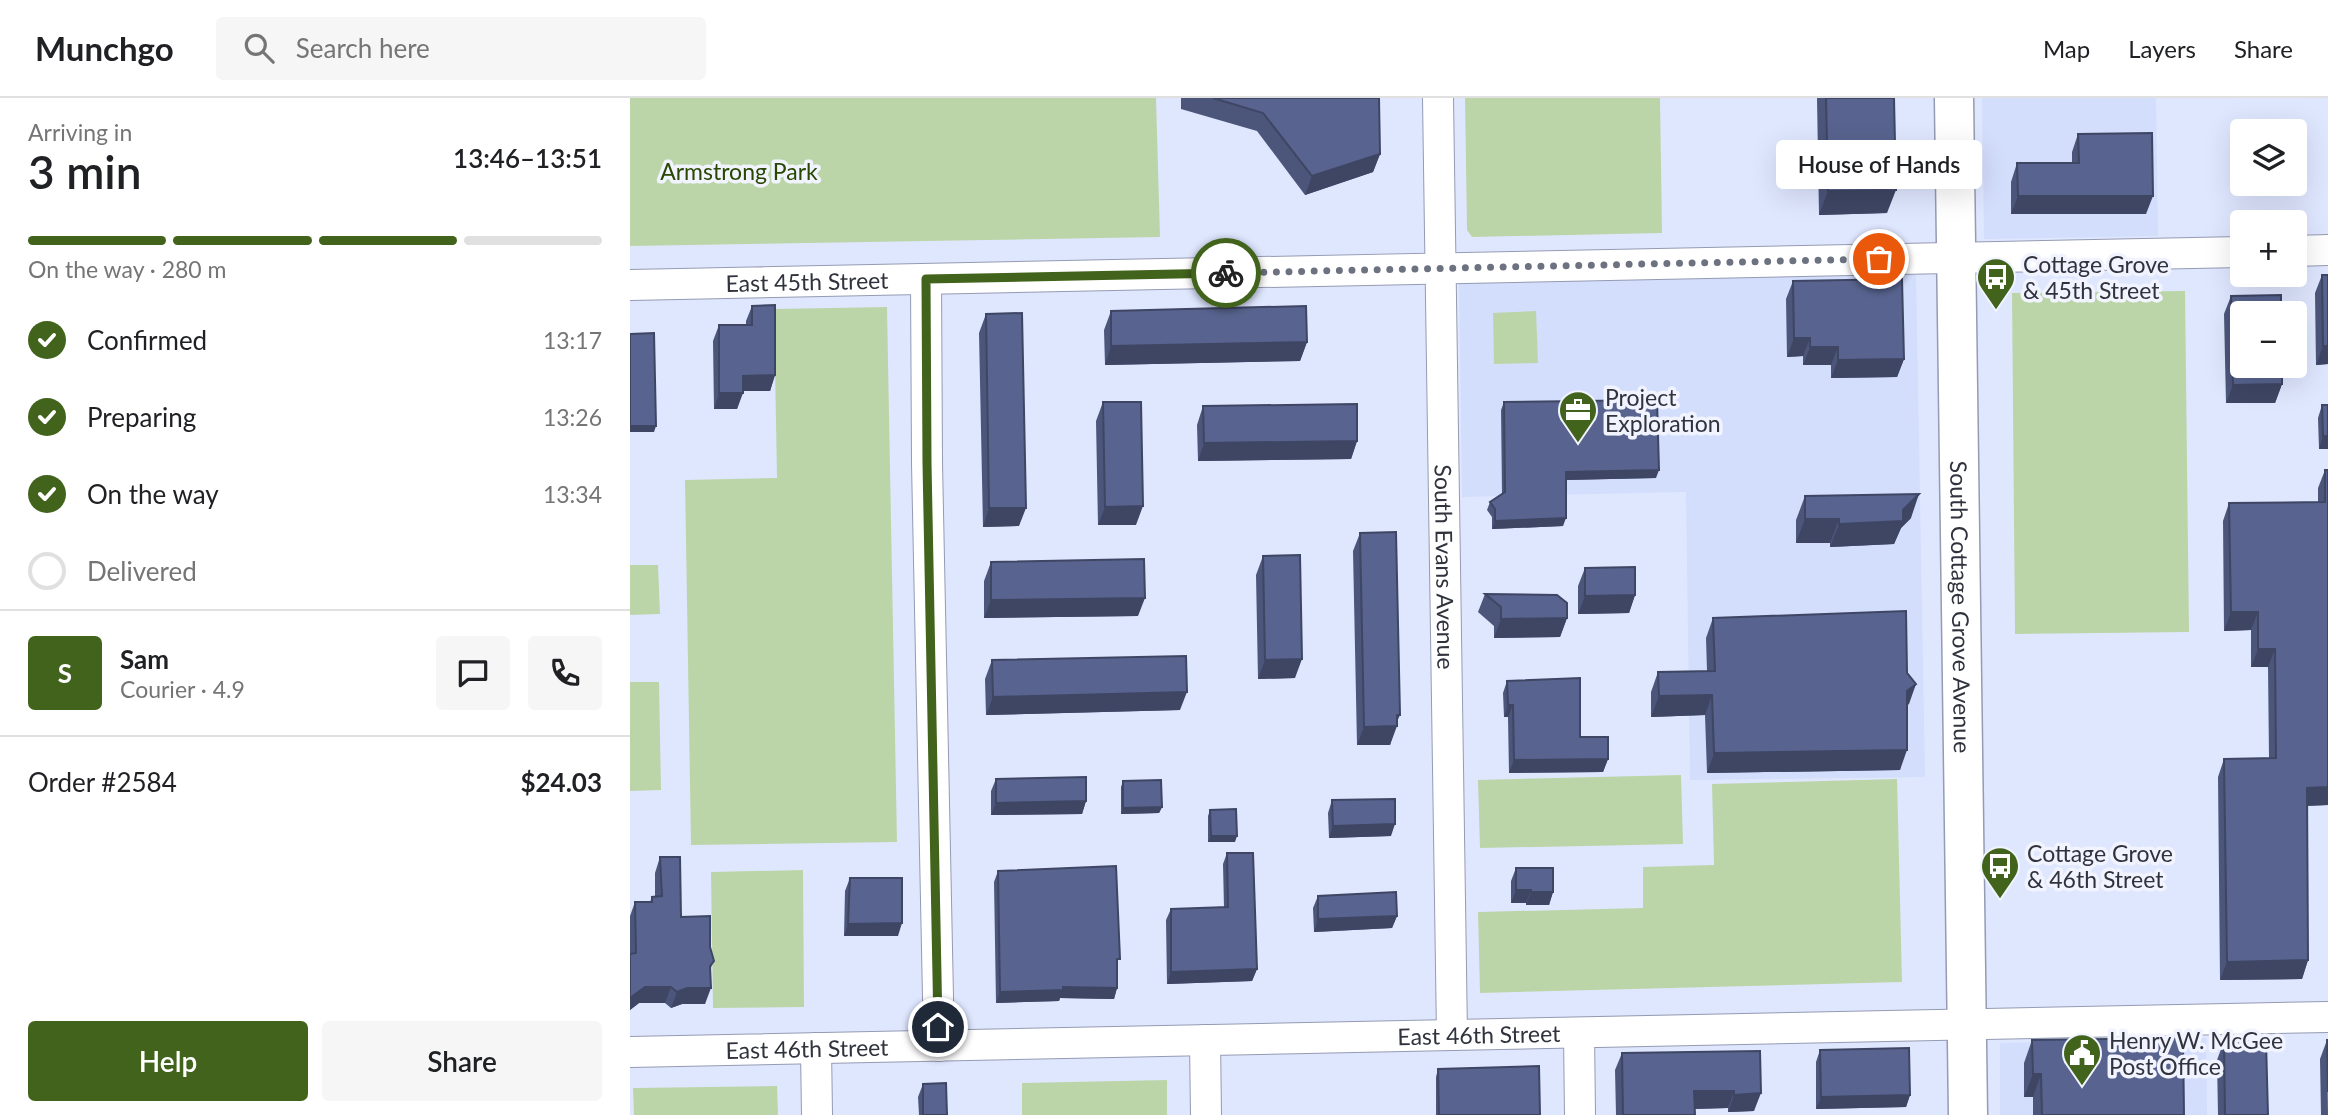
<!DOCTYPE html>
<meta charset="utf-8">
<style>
body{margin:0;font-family:Lato,sans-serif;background:#f6f6f6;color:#202124;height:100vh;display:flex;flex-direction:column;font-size:26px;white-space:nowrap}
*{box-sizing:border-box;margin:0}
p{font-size:23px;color:#757577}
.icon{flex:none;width:38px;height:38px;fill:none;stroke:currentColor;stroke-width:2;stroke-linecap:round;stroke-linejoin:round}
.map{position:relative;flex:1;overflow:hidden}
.side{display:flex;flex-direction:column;background:#fff;width:630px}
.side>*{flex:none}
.controls{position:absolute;left:1600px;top:21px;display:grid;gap:14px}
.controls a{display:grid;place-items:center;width:77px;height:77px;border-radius:7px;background:#fff;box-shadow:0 7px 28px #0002;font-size:35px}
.pin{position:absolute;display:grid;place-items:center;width:60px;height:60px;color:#fff;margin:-30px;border:4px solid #fff;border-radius:50%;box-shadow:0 2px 7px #0007}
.courier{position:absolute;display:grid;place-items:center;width:70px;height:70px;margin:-35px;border:5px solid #41631b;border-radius:50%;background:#fff;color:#222;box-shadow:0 2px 9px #0007}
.bubble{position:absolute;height:49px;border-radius:7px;background:#fff;box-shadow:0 7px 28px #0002;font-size:23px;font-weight:600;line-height:49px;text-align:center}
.headline em{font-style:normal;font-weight:600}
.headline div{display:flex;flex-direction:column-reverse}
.headline{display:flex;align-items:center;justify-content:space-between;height:119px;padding:0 28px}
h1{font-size:46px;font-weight:600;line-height:52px}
.bar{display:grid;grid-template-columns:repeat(4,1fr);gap:10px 7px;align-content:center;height:84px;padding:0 28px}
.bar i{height:9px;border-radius:5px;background:#e0e0e0}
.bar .current{background:#41631b}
.bar p{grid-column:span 4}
.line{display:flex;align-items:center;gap:18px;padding:0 28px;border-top:2px solid #e0e0e0}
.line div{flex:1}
.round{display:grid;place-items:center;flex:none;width:74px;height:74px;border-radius:7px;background:#f6f6f6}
ol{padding:0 28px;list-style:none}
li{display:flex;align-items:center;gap:21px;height:77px}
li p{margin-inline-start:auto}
li .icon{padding:7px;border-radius:50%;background:#41631b;color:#fff;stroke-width:4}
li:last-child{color:#757577}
li i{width:38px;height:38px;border:4px solid #e0e0e0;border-radius:50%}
.action{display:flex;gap:14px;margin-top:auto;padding:14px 28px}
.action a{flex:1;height:80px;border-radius:7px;background:#41631b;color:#fff;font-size:28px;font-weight:600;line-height:80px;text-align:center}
.action a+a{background:#f6f6f6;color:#202124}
header{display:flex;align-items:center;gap:42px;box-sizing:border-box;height:98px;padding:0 35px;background:#fff;border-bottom:2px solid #e0e0e0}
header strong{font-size:33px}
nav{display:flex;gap:38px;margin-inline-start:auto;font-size:24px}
.search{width:490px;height:63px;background:#f6f6f6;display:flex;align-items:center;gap:18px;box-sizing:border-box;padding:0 24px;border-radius:7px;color:#757577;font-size:26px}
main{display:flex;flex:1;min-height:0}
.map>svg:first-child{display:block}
.built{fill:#d3ddfc}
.green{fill:#bcd5a8}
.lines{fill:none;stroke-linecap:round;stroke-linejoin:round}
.minor-casing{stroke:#949bb2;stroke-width:32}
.secondary-casing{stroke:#949bb2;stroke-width:41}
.minor{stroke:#fff;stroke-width:30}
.secondary{stroke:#fff;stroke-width:38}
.wall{fill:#4c567b}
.shaded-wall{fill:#3e4664}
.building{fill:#58648f;stroke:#3e4664;stroke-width:2}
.done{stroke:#6d7281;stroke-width:7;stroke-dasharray:0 12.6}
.route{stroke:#41631b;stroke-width:9}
.labels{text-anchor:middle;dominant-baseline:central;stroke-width:7;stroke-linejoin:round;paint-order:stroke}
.park-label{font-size:23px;fill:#294700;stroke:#f1f4fe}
.poi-label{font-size:23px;fill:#30333d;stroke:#f1f4fe;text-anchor:start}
.street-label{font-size:23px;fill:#30333d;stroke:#f1f4fe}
</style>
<header>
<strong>Munchgo</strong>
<div class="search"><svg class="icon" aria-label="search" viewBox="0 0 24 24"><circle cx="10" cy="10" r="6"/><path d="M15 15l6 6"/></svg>Search here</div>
<nav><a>Map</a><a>Layers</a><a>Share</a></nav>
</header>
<main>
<section class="side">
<div class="headline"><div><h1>3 min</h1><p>Arriving in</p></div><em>13:46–13:51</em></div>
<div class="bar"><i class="current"></i><i class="current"></i><i class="current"></i><i></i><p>On the way · 280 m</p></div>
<ol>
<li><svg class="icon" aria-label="check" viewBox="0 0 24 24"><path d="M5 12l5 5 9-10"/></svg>Confirmed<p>13:17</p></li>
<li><svg class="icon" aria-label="check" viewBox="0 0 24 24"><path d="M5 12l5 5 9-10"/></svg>Preparing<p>13:26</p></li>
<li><svg class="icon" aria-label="check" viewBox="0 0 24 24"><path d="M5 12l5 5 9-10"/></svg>On the way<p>13:34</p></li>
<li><i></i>Delivered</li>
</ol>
<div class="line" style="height:126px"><b class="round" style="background:#41631b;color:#fff">S</b><div><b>Sam</b><p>Courier · 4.9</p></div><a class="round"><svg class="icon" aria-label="chat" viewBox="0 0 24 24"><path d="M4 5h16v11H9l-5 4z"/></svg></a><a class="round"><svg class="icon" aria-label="phone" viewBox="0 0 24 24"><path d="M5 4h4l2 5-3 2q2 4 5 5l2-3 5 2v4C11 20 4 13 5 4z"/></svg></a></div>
<div class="line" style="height:91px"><div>Order #2584</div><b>$24.03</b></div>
<div class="action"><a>Help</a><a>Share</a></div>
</section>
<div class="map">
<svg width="1698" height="1017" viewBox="0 0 1698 1017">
<rect width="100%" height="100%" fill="#dfe7ff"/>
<!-- built -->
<path class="built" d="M 1352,0 L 1526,0 L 1528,138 L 1354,141 Z
M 1286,175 L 1295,679 L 1060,682 L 1056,394 L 832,399 L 829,185 Z
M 1576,940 L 1577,1017 L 1370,1017 L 1370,945 Z"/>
<!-- green -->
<path class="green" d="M 0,0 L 526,0 L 530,139 L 0,148 Z
M 835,0 L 1030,0 L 1032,135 L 842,139 L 837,132 Z
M 1555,193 L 1559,534 L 1385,536 L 1382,195 Z
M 257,209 L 267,744 L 61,747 L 55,382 L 147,380 L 144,211 Z
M 906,213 L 908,265 L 864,266 L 863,215 Z
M 0,467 L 28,467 L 30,516 L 0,517 Z
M 0,584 L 29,584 L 31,692 L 0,693 Z
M 1051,677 L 1053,746 L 850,750 L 848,682 Z
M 1267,681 L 1272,884 L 850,895 L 848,814 L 1013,810 L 1013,769 L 1084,767 L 1082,686 Z
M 173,772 L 174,909 L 83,910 L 81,774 Z
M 537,982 L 537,1017 L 392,1017 L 392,985 Z
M 147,988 L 148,1017 L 4,1017 L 3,990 Z"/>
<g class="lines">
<defs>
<g id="minor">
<path id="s1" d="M 808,0 L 822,937"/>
<path d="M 1664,153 L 1698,152"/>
<path d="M 296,181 L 297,365 L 309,948"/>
<path id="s2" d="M 0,187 L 1612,154"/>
<path d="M 949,935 L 950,1017"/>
<path d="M 575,942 L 576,1017"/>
<path d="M 186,950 L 187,1017"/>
<path id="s3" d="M 0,954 L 1698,919"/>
</g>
<g id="secondary">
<path id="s4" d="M 1324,0 L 1338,1017"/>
</g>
</defs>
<!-- minor casing -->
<use href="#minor" class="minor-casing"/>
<!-- secondary casing -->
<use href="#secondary" class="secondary-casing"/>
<!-- minor -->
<use href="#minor" class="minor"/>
<!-- secondary -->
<use href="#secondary" class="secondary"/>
</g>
<!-- wall -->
<path class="wall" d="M 551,0 L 749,0 L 750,56 L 743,74 L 675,97 L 627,33 L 551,11 Z
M 1187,0 L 1264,0 L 1257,115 L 1189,117 Z
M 1448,36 L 1516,116 L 1381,116 L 1381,84 L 1387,65 L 1442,65 L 1442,54 Z
M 1692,177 L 1698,266 L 1686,267 L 1685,195 Z
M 1163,183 L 1274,261 L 1267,279 L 1201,280 L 1201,267 L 1173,267 L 1173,258 L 1157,259 L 1156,201 Z
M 1601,198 L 1652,286 L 1645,305 L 1596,305 L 1594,216 Z
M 122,208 L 145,277 L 140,293 L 113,293 L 107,311 L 84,311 L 83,243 L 89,227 L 116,227 L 116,223 Z
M 481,213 L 677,244 L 670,263 L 475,267 L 474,232 Z
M 356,216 L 389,428 L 353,429 L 349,235 Z
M 473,304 L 506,427 L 468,427 L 466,323 Z
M 874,304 L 1026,380 L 936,382 L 933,428 L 862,431 L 862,419 L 857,412 L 860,404 L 872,396 L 871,312 Z
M 1692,307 L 1698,307 L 1698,351 L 1689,351 L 1688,320 Z
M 573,308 L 727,343 L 721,361 L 568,363 L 567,327 Z
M 1695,372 L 1698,372 L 1698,707 L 1677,708 L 1678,862 L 1672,881 L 1590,882 L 1588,679 L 1594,661 L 1639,660 L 1638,569 L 1621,569 L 1621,532 L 1594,533 L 1593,423 L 1599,405 L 1688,404 L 1688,390 Z
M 1175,398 L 1281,420 L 1271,430 L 1264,446 L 1200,449 L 1200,445 L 1166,445 L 1166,422 Z
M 730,435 L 767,624 L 760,647 L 727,647 L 723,453 Z
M 633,458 L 665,580 L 628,581 L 626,477 Z
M 361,464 L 508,518 L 354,520 L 354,483 Z
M 955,470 L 1005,497 L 999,515 L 948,516 L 948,488 Z
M 855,496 L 937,520 L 930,539 L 864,540 L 864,528 L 848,514 Z
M 1083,520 L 1277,575 L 1286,586 L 1277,607 L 1270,672 L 1077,675 L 1075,617 L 1021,619 L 1021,594 L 1028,574 L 1077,573 L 1076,540 Z
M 362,562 L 550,612 L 356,617 L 355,581 Z
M 877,583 L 978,661 L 973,674 L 879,675 L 878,619 L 874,619 L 873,595 Z
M 366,681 L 456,703 L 452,716 L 361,717 L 361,693 Z
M 493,683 L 532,709 L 529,715 L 491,716 L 491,689 Z
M 702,702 L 761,738 L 699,740 L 698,715 Z
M 580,712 L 605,744 L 578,744 L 578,718 Z
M 597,755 L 627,871 L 622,883 L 537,886 L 536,822 L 541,811 L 594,810 L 593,766 Z
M 30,759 L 51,819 L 80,849 L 84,863 L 80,872 L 75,906 L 52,906 L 41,910 L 35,905 L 9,905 L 0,912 L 0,818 L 5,804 L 20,804 L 22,799 L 25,799 L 25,775 Z
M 886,770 L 923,794 L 919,807 L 896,807 L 896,805 L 881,805 L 881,783 Z
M 368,773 L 487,868 L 487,890 L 484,901 L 430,900 L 429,903 L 366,905 L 364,784 Z
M 220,780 L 268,838 L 214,838 L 215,793 Z
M 688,798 L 767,818 L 762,830 L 684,834 L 683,810 Z
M 1402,942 L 1554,1017 L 1403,1017 L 1403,999 L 1394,999 L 1394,965 Z
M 1697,942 L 1698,1017 L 1691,1017 L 1690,961 Z
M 1594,943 L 1638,1017 L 1588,1017 L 1587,962 Z
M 1190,952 L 1280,997 L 1276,1009 L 1186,1011 L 1186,964 Z
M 1130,953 L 1124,1013 L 1098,1014 L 1098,1010 L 1065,1011 L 1065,1017 L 986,1017 L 985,972 L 992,955 Z
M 808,971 L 910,1017 L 806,1017 L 806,979 Z
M 293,986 L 317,1017 L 289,1017 L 288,999 Z"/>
<!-- shaded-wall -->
<path class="shaded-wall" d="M 750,56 L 743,74 L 675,97 L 682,78 Z
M 1266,92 L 1257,115 L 1189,117 L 1198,93 Z
M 1388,98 L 1523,98 L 1516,116 L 1381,116 Z
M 1164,240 L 1180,240 L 1173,258 L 1157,259 Z
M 677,244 L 670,263 L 475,267 L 481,248 Z
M 1693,248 L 1698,248 L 1698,266 L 1686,267 Z
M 1180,249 L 1208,249 L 1201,267 L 1173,267 Z
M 1274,261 L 1267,279 L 1201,280 L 1208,262 Z
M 145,277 L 140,293 L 107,293 L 113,278 Z
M 1652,286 L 1645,305 L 1596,305 L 1603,287 Z
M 89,295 L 113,295 L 107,311 L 84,311 Z
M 0,328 L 26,328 L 24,334 L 0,334 Z
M 1693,338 L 1698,338 L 1698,351 L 1689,351 Z
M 727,343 L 721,361 L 568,363 L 574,345 Z
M 1029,372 L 1026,380 L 933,382 L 936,374 Z
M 1289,396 L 1281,420 L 1271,430 L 1264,446 L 1200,449 L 1209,426 L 1273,412 Z
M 513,408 L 506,427 L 468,427 L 475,409 Z
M 359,410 L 396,410 L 389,428 L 353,429 Z
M 936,420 L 933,428 L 862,431 L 865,423 Z
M 1175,421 L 1209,421 L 1200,445 L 1166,445 Z
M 1005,497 L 999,515 L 948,516 L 955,498 Z
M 515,500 L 508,518 L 354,520 L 361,502 Z
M 1601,514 L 1628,514 L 1621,532 L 1594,533 Z
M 937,520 L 930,539 L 864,540 L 871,521 Z
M 1628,551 L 1645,551 L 1638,569 L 1621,569 Z
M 672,561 L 665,580 L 628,581 L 635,562 Z
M 1286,586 L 1279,606 L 1270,613 L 1277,593 Z
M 557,594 L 550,612 L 356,617 L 363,599 Z
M 1082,597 L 1075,617 L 1021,619 L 1029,598 Z
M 878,607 L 883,607 L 878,619 L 874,619 Z
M 767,617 L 770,617 L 765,628 L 767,628 L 760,647 L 727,647 L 734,629 Z
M 1277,652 L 1270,672 L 1077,675 L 1084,655 Z
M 978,661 L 973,674 L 879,675 L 884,662 Z
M 1698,689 L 1698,707 L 1670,708 L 1677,690 Z
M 456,703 L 452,716 L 361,717 L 366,705 Z
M 532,709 L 529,715 L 491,716 L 493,710 Z
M 765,726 L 761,738 L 699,740 L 703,728 Z
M 581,738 L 607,738 L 605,744 L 578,744 Z
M 886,792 L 901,792 L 896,805 L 881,805 Z
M 901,794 L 923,794 L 919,807 L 896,807 Z
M 767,818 L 762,830 L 684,834 L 688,821 Z
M 272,825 L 268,838 L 214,838 L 218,826 Z
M 1678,862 L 1672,881 L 1590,882 L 1597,864 Z
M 627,871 L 622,883 L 537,886 L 541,874 Z
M 15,889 L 41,889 L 35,905 L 9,905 L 0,912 L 0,900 Z
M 433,889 L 487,890 L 484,901 L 430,900 L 429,903 L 366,905 L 370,894 Z
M 57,890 L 81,890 L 75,906 L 52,906 L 41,910 L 47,894 Z
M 1403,976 L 1411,976 L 1403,999 L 1394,999 Z
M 1064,993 L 1104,993 L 1098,1010 L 1058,1011 Z
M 1131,995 L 1124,1013 L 1098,1014 L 1104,997 Z
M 1280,997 L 1276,1009 L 1186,1011 L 1191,999 Z"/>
<!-- building -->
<path class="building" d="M 583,0 L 749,0 L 750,56 L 682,78 L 633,15 Z
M 1196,0 L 1264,0 L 1266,92 L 1198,93 Z
M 1522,35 L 1523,98 L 1388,98 L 1387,65 L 1449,65 L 1448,36 Z
M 1692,177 L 1698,177 L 1698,248 L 1693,248 Z
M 1272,181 L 1274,261 L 1208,262 L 1208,249 L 1180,249 L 1180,240 L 1164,240 L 1163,183 Z
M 1651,197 L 1651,215 L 1612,215 L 1612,268 L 1652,268 L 1652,286 L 1603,287 L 1601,198 Z
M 145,207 L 145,277 L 113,278 L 113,295 L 89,295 L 89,227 L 122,227 L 122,208 Z
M 676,208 L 677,244 L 481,248 L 481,213 Z
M 392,215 L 396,410 L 359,410 L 356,216 Z
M 24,235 L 26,328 L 0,328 L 0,236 Z
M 1027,302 L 1029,372 L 936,374 L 936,420 L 865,423 L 865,411 L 860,404 L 875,394 L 874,304 Z
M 473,304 L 511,304 L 513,408 L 475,409 Z
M 727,306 L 727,343 L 574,345 L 573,308 Z
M 1692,307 L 1698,307 L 1698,338 L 1693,338 Z
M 1695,372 L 1698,372 L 1698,689 L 1677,690 L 1678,862 L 1597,864 L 1594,661 L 1646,660 L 1645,551 L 1628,551 L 1628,514 L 1601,514 L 1599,405 L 1695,404 Z
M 1289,396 L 1273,412 L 1273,423 L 1209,426 L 1209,421 L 1175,421 L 1175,398 Z
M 766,434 L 770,617 L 767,617 L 767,628 L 734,629 L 730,435 Z
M 670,457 L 672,561 L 635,562 L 633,458 Z
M 514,461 L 515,500 L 361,502 L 361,464 Z
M 1005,469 L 1005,497 L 955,498 L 955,470 Z
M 855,496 L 927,497 L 937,505 L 937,520 L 871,521 L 871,509 Z
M 1276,513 L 1277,575 L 1286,586 L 1277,593 L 1277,652 L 1084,655 L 1082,597 L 1029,598 L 1028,574 L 1085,573 L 1083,520 Z
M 556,558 L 557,594 L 363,599 L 362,562 Z
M 950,580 L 950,639 L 978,639 L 978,661 L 884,662 L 883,607 L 878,607 L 877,583 Z
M 456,679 L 456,703 L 366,705 L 366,681 Z
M 531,682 L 532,709 L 493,710 L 493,683 Z
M 765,701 L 765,726 L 703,728 L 702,702 Z
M 606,711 L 607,738 L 581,738 L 580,712 Z
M 597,755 L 623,755 L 627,871 L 541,874 L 541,811 L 598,809 Z
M 30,759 L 50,759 L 51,819 L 80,818 L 80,849 L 84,863 L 80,868 L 81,890 L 57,890 L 47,894 L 41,889 L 15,889 L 0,900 L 0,856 L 6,855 L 5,804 L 22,804 L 22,799 L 32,798 Z
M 486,768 L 490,861 L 487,861 L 487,890 L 433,889 L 433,892 L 370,894 L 368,773 Z
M 886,770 L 923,770 L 923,794 L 901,794 L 901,792 L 886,792 Z
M 220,780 L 272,780 L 272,825 L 218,826 Z
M 766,794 L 767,818 L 688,821 L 688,798 Z
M 1553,940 L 1554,1017 L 1412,1017 L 1411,976 L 1403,976 L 1402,942 Z
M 1697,942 L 1698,942 L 1698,994 Z
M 1594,943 L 1636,943 L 1638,1017 L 1595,1017 Z
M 1279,950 L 1280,997 L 1191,999 L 1190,952 Z
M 1130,953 L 1131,995 L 1104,997 L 1104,993 L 1064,993 L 1065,1017 L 993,1017 L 992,955 Z
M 909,968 L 910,1017 L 809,1017 L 808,971 Z
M 316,985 L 317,1017 L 293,1017 L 293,986 Z"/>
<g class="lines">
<!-- done -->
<path class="done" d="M 596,175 L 1249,161"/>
<!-- route -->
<path class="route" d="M 308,929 L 297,365 L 296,181 L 596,175"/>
</g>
<!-- icons -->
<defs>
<symbol id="bus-pin" viewBox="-11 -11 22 30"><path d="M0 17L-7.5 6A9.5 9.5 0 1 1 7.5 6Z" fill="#41631b" stroke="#f1f4fe"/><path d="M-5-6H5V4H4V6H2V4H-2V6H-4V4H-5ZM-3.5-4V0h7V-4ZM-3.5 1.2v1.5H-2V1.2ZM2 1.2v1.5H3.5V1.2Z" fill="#fff"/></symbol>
<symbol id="office-pin" viewBox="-11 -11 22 30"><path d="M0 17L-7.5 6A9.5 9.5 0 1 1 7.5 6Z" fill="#41631b" stroke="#f1f4fe"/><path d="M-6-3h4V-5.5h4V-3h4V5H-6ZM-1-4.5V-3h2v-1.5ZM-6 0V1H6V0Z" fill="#fff"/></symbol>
<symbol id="civic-pin" viewBox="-11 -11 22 30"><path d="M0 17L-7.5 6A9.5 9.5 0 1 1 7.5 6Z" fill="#41631b" stroke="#f1f4fe"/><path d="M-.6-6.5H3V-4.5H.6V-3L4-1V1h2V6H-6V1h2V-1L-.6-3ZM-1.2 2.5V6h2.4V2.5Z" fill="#fff"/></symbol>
</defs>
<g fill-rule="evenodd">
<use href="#bus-pin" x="1344" y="157" width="44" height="60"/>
<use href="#office-pin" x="926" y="290" width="44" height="60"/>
<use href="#bus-pin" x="1348" y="746" width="44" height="60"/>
<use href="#civic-pin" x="1430" y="933" width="44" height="60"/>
</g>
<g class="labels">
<!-- park labels -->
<g class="park-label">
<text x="109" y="73">Armstrong Park</text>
</g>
<!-- poi labels -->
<g class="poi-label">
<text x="1393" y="166">Cottage Grove<tspan x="1393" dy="26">&amp; 45th Street</tspan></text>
<text x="975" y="299">Project<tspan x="975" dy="26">Exploration</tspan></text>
<text x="1397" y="755">Cottage Grove<tspan x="1397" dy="26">&amp; 46th Street</tspan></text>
<text x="1479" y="942">Henry W. McGee<tspan x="1479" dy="26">Post Office</tspan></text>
</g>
<!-- street labels -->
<g class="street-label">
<text stroke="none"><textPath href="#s2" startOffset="177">East 45th Street</textPath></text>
<text stroke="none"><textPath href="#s1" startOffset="469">South Evans Avenue</textPath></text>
<text stroke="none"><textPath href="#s4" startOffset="509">South Cottage Grove Avenue</textPath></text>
<text stroke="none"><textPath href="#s3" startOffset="849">East 46th Street</textPath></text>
<text stroke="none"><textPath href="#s3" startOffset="177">East 46th Street</textPath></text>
</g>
</g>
</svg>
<div class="controls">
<a><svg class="icon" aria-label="layers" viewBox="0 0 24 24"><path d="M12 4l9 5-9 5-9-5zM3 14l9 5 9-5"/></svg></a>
<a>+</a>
<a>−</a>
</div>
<div class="pin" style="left:1249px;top:161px;background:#ea580c"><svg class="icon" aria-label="bag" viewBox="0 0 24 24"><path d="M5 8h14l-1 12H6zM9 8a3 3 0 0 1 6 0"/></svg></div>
<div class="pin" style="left:308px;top:929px;background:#1f2937"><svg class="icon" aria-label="home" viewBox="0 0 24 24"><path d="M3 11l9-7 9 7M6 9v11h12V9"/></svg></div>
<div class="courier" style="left:596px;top:175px"><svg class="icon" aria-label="bike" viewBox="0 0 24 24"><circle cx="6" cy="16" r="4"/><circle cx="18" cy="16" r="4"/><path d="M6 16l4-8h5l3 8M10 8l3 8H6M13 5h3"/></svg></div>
<div class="bubble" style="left:1146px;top:42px;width:206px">House of Hands</div>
</div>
</main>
